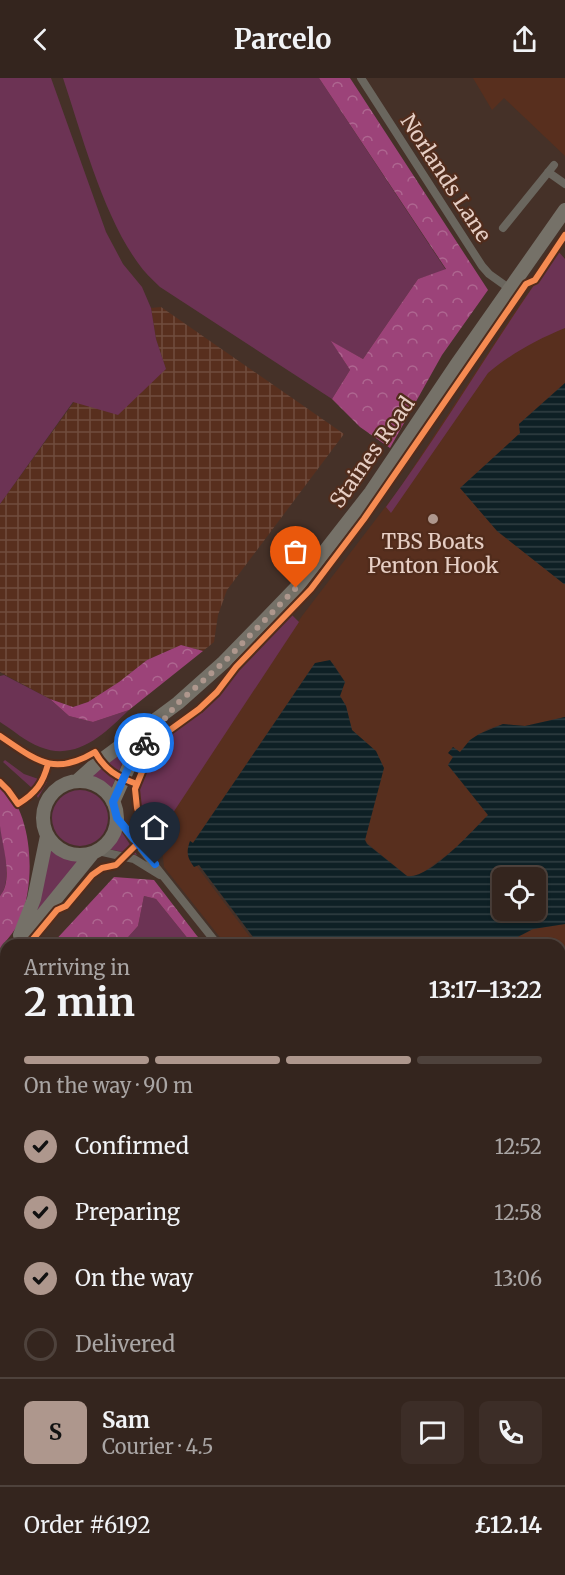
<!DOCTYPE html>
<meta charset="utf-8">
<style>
body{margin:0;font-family:Merriweather,serif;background:#3c2d27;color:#f1f3f6;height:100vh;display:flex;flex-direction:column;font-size:22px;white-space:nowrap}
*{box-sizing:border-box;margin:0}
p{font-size:20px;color:#a9a5a4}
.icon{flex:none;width:33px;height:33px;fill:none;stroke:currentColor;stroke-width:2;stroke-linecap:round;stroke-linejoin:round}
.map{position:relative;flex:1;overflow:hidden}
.panel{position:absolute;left:0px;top:861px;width:566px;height:636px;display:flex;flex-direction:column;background:#34251e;border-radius:18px 18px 0 0;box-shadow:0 2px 4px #0004,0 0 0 2px #4e423c}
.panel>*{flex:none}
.buttons{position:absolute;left:492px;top:789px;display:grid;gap:12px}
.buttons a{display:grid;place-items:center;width:54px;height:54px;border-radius:9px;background:#34251e;box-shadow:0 2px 4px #0004,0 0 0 2px #4e423c;font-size:30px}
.pin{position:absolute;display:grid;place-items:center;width:51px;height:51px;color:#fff;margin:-62px -26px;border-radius:50% 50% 50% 0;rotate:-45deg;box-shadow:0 0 6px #0007}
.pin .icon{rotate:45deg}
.courier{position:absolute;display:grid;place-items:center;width:60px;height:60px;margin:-30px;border:4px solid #1a73e8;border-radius:50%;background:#fff;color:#222;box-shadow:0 2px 8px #0007}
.overview em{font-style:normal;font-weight:700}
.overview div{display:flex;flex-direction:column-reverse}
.overview{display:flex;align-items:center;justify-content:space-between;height:102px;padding:0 24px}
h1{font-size:39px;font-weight:700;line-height:45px}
.bar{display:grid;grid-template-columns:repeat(4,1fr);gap:9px 6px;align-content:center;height:72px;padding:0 24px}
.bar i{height:8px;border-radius:4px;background:#4e423c}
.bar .selected{background:#ae978d}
.bar p{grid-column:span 4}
.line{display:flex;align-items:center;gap:15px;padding:0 24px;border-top:2px solid #4e423c}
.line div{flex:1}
.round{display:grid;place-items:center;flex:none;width:63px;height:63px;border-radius:9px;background:#3c2d27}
ol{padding:0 24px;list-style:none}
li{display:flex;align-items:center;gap:18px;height:66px}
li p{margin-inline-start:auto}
li .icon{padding:6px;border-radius:50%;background:#ae978d;color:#111;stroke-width:4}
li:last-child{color:#a9a5a4}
li i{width:33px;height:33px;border:3px solid #4e423c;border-radius:50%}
header{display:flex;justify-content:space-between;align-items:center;height:78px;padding:0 24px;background:#34251e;font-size:27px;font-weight:700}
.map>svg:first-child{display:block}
.built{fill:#582f1e}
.industrial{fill:url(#industrial-grid)}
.green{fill:#6c3354}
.forest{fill:url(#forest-crowns)}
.water{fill:url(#water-rules);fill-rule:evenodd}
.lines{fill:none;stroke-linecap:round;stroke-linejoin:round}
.stream{stroke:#0e2025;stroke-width:3}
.street{stroke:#6a665e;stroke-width:8}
.primary{stroke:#757168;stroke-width:14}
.cycleway-casing{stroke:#512c1c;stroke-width:10}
.cycleway{stroke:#f68b52;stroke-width:6}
.done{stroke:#ae978d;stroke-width:6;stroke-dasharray:0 10.8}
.route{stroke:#1a73e8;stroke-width:8}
.poi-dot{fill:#ae978d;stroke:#512c1c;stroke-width:2}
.labels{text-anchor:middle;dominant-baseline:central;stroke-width:4.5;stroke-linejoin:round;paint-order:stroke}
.street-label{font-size:21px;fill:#e6cec4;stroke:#512c1c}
.poi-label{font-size:21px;fill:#e6cec4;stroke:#512c1c}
</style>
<header><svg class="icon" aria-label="back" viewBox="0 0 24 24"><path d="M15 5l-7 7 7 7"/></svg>Parcelo<svg class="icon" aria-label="share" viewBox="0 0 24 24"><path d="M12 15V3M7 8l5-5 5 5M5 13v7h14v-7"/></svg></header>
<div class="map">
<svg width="565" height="1497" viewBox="0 0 565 1497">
<defs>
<pattern id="industrial-grid" width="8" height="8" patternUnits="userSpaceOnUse" patternTransform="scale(1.5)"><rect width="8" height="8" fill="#582f1e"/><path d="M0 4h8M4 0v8" fill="none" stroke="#704c3d"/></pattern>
<pattern id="forest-crowns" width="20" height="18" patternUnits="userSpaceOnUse" patternTransform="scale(1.5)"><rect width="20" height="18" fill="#9c4379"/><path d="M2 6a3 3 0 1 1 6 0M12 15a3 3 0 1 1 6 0" fill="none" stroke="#ae6690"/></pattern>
<pattern id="water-rules" width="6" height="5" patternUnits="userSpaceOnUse" patternTransform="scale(1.5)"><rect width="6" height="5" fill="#0e2025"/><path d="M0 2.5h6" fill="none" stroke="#313f43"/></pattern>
</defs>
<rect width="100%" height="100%" fill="#453128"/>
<!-- built -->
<path class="built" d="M 473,0 L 565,0 L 565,78 L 504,20 L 492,32 Z
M 558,173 L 565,181 L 565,305 L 519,346 L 520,355 L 497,453 L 565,506 L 565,639 L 525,648 L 503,646 L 488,651 L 470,662 L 460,675 L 452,669 L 453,679 L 448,687 L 488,737 L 465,763 L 440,782 L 420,797 L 412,799 L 407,798 L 367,765 L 365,762 L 372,730 L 383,690 L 352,652 L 346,628 L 340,618 L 345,604 L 333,585 L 315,585 L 193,765 L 190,763 L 194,788 L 196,787 L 256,867 L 226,867 L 164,789 L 160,753 L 302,538 L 399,411 L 515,233 Z
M 565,846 L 565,1013 L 560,1021 L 560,867 L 502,867 L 533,851 Z"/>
<!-- industrial -->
<path class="industrial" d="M 161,229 L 344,356 L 227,512 L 218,537 L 214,564 L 203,573 L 181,567 L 147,582 L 119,604 L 88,624 L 73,629 L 50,621 L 0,594 L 0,426 L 74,324 L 166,291 L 156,261 L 151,230 Z"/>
<!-- green -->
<path class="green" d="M 0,0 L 51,0 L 106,154 L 123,186 L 142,209 L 151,230 L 156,261 L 166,291 L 118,337 L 73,324 L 0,426 Z
M 63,0 L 319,0 L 446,192 L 418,201 L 363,281 L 332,264 L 350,292 L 332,321 L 160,209 C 152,201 144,194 138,185 C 103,137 82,57 63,0 Z
M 558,173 L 565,181 L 565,250 C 536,262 512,275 488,295 L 391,435 L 386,429 C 447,346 498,256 558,173 Z
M 289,534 L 299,544 L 161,753 L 162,771 L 140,743 L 135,720 L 139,699 L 154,672 L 170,652 L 199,631 L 217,614 L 236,589 Z
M 4,597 L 50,621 L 69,638 L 93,644 L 129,632 C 105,655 77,684 40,669 C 26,664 13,652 0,644 L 0,598 Z
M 129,670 L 111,711 L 91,698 Z
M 5,682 L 24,696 L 47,704 L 38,720 L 33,711 L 3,684 Z
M52 740a28 28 0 1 1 56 0a28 28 0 1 1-56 0Z
M 0,746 C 3,765 13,803 0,818 Z
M 121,753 L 137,777 L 108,771 L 117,761 Z
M 51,770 L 70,781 L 81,782 L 31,844 Z
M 144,818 L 156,821 L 193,867 L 121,867 L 138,848 Z
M 6,982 L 6,1268 L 2,1264 L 0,1265 L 0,986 Z
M 565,1113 L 565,1209 L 560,1203 L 560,1120 Z"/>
<!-- forest -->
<path class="forest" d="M 319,0 L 350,0 L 488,212 L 442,277 L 390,370 L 360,349 L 332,321 L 350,292 L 331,263 L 363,281 L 418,201 L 446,191 Z
M 181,567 L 203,573 L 129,632 L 93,644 L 69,638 L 50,621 L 73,629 L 88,624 L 119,604 L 147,582 Z
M 0,704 C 33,734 36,800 21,840 C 17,851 7,861 0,871 L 0,818 C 14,802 2,767 0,748 C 0,733 0,718 0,704 Z
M 114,799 L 154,802 L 204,867 L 193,867 L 156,821 L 144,818 L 138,848 L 121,867 L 51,867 Z
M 6,916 L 6,982 L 0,986 L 0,922 Z
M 2,1264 L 6,1268 L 6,1396 L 0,1398 L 0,1265 Z"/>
<!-- water -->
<path class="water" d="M 565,305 L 565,506 L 564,506 L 497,453 L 460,410 L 520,355 L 519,346 Z
M 330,582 L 345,604 L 340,618 L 346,628 L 352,652 L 376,673 L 384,690 L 365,762 L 367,766 L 407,798 C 429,802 473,752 488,737 L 448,687 L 453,679 L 448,675 L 453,669 L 460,674 L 470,662 L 479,656 L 503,646 L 525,648 L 565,639 L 565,846 L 533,851 L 502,867 L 259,867 L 199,787 L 194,789 C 187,779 186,774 190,763 L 193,765 L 315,585 ZM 502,800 L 536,800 L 536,832 L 502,832 Z
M 565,1013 L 565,1045 L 560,1049 L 560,1021 Z"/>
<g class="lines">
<!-- stream -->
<path class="stream" d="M 0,1418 L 6,1417"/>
<!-- street -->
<path class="street" d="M 361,0 L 482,188 L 489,196 L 510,211
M 548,94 L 565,106
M 503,150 L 554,87
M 117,740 L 218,867
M 98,773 L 134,781 L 160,797
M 560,1086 L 565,1079
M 560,1302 L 565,1307
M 560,1387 L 565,1392
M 560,1474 L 565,1479
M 44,1491 L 45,1497
M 125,1491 L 125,1497
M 194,1491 L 195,1497
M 262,1491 L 262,1497
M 341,1497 L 342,1491
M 404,1497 L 405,1491
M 463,1497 L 469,1491
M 554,1497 L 565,1486"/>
<!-- primary -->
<path class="primary" d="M 77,703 L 96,686 L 178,625 L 224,584 L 296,510 L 371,414 L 457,286 L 565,132
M43 740a37 37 0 1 1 74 0a37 37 0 1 1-74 0Z
M 113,724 L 134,677 L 159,647
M 20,857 L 34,821 L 47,758
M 18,867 L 92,776
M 0,889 L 6,882"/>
<defs>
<path id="cycleway" d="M 0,658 C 36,682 53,699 95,674 C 105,692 117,699 137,706
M 0,704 L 8,712 L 18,726 C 36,715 43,705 48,686
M 28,867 L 57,832 L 66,828 L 92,797 L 102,790 L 116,787 L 146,757 L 137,730 L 135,711 L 146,684 L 154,672 L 170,652 L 199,631 L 217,614 L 236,589 L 311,511 L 364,441 L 526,206 L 535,202 L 565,157"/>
</defs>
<!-- cycleway casing -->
<use href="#cycleway" class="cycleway-casing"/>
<!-- cycleway -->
<use href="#cycleway" class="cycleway"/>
</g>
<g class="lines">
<!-- done -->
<path class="done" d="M 144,665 L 178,625 L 224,584 L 296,510"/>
<!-- route -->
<path class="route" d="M 144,665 L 134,677 L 113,724 L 117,740 L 155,786"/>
</g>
<!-- markers -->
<circle class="poi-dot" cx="433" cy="441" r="6"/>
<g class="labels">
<!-- street labels -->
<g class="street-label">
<text transform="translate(446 100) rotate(57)">Norlands Lane</text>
<text transform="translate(372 374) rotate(-55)">Staines Road</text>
</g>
<!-- poi labels -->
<g class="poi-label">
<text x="433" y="463">TBS Boats<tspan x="433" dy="24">Penton Hook</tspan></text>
</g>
</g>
</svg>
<div class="buttons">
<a><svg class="icon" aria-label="locate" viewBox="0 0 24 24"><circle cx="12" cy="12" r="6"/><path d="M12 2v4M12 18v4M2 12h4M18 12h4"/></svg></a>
</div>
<div class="pin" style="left:296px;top:510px;background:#ea580c"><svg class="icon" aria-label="bag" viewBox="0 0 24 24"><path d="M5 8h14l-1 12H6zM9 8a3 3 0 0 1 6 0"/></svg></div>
<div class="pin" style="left:155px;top:786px;background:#1f2937"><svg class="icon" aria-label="home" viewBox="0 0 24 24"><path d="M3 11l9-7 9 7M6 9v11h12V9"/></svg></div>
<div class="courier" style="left:144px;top:665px"><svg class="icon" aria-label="bike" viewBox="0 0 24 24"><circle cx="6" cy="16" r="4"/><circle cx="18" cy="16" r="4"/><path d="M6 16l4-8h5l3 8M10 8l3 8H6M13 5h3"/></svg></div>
<section class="panel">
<div class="overview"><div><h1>2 min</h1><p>Arriving in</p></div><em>13:17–13:22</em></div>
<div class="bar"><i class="selected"></i><i class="selected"></i><i class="selected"></i><i></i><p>On the way · 90 m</p></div>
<ol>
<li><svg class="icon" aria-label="check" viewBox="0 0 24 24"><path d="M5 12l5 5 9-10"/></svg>Confirmed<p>12:52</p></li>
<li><svg class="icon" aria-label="check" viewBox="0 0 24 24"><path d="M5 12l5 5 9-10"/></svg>Preparing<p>12:58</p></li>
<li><svg class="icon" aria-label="check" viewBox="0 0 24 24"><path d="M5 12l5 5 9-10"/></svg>On the way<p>13:06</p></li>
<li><i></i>Delivered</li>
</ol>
<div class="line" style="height:108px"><b class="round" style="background:#ae978d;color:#111">S</b><div><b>Sam</b><p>Courier · 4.5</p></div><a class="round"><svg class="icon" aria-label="chat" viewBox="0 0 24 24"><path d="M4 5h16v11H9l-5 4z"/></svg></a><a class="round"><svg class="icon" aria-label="phone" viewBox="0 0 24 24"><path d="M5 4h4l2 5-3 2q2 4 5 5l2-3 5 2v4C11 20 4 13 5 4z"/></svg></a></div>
<div class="line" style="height:78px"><div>Order #6192</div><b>£12.14</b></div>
</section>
</div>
